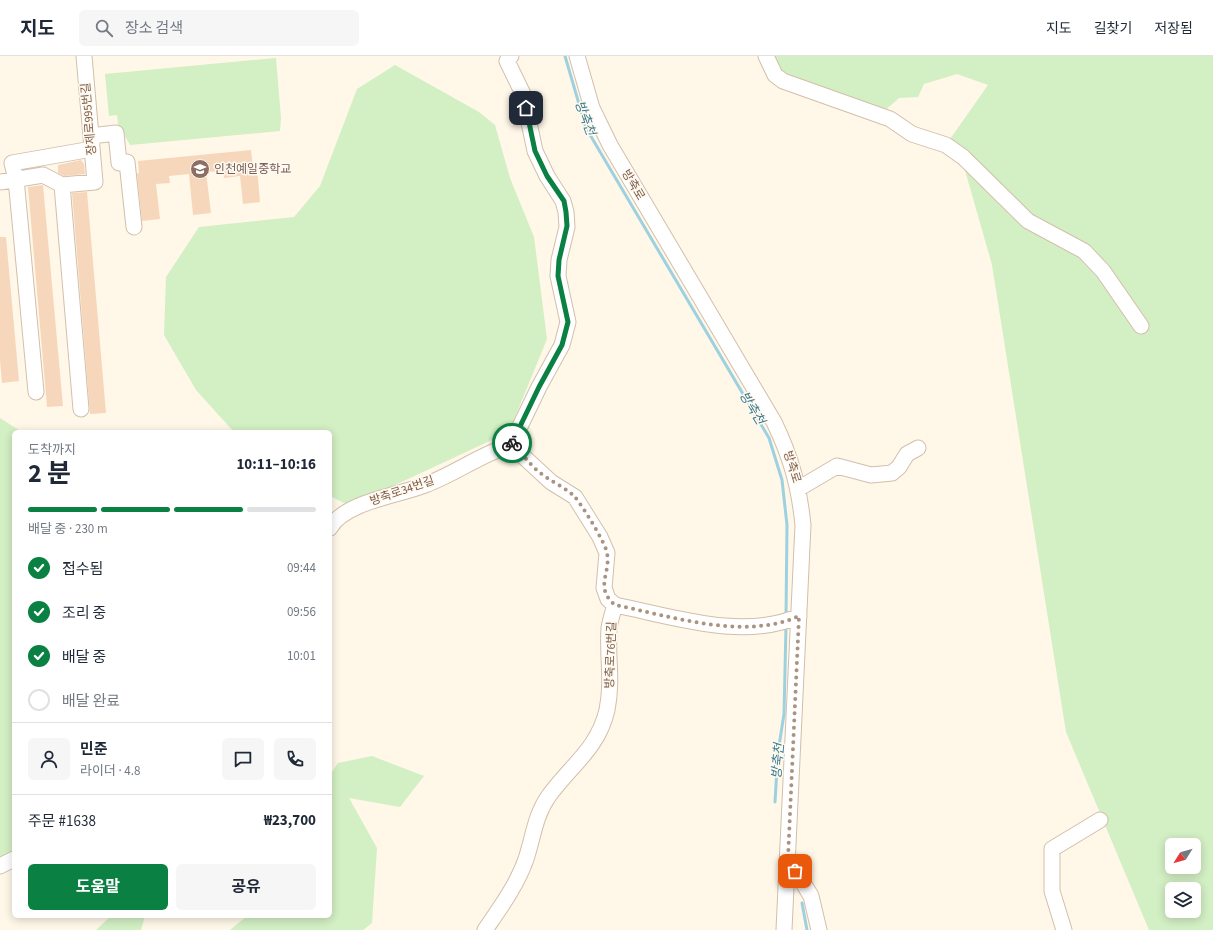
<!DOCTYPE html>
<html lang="ko">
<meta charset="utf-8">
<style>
body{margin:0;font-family:"Source Sans 3","Noto Sans KR",sans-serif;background:#f6f6f7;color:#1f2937;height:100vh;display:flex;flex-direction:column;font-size:15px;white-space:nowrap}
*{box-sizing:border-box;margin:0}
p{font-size:13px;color:#747a83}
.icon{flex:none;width:22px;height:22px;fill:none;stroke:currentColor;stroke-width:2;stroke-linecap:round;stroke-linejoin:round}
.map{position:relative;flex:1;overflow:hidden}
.drawer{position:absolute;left:12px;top:374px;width:320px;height:488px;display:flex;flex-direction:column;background:#fff;border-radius:6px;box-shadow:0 2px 10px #0003}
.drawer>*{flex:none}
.needle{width:26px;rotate:233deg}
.fabs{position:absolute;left:1165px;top:782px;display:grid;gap:8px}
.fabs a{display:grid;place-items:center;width:36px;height:36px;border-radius:6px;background:#fff;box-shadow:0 2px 10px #0003;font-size:20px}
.pin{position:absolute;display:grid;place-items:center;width:34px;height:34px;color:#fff;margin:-17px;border-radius:8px;box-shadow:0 2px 6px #0006}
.courier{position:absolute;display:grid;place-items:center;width:40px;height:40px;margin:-20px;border:3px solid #0b8043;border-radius:50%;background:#fff;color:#222;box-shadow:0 1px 5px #0007}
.summary em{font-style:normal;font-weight:700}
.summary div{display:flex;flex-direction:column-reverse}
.summary{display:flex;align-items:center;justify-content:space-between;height:68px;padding:0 16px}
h1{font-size:26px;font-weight:700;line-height:30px}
.bar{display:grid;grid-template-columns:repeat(4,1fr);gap:6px 4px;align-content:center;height:48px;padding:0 16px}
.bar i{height:5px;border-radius:3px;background:#e0e1e3}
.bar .current{background:#0b8043}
.bar p{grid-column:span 4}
.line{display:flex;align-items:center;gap:10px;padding:0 16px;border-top:1px solid #e0e1e3}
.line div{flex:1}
.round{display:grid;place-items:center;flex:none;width:42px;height:42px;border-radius:6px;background:#f6f6f7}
ol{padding:0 16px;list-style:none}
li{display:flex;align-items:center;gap:12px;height:44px}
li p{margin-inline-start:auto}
li .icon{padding:4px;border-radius:50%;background:#0b8043;color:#fff;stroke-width:4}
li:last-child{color:#747a83}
li i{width:22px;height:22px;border:2px solid #e0e1e3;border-radius:50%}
.primary-button{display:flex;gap:8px;margin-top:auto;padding:8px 16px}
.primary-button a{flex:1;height:46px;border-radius:6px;background:#0b8043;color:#fff;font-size:16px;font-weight:700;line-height:46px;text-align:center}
.primary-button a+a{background:#f6f6f7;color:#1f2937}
header{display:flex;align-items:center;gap:24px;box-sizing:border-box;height:56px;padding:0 20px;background:#fff;border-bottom:1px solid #e0e1e3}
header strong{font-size:19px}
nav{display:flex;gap:22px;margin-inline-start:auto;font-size:14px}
.search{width:280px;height:36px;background:#f6f6f7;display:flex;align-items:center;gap:10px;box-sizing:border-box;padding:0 14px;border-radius:6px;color:#747a83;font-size:15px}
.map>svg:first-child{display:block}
.green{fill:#d3efc4;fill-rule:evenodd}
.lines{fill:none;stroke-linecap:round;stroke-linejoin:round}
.stream{stroke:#9ed1df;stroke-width:3}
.building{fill:#f7d7bc}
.minor-casing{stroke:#d3bfab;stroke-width:17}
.minor{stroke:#fff;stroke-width:15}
.done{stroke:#aa9380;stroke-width:4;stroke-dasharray:0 7.2}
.route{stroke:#0b8043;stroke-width:5}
.labels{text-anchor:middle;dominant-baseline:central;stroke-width:3;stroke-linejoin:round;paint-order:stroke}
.street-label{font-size:12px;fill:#7d5d48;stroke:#fffaf1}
.education-label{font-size:12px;fill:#785e54;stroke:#fffaf1;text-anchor:start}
.water-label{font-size:13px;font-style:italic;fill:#3b7a8b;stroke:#fffaf1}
</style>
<header>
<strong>지도</strong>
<div class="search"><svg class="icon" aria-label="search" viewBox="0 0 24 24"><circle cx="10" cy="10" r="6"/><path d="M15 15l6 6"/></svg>장소 검색</div>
<nav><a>지도</a><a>길찾기</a><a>저장됨</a></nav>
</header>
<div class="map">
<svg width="1213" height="874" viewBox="0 0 1213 874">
<rect width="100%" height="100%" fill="#fff7e8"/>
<!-- green -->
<path class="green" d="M 769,0 L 1213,0 L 1213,874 L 1149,874 L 1066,676 L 992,209 L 963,107 L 948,86 L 988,29 L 957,18 L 924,28 L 918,41 L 899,42 L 882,57 L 788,24 ZM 1172,789 L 1194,789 L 1194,811 L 1172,811 ZM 1172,833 L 1194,833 L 1194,855 L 1172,855 Z
M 276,2 L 281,62 L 280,75 L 130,89 L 118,68 L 117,59 L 109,60 L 105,18 Z
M 395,9 L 479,56 L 495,69 L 510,122 L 534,181 L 547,283 L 509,376 L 350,450 L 330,440 L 330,376 L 234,376 L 196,334 L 164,279 L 166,221 L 199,171 L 294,161 L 320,130 L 357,33 Z
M 0,362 L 22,376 L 14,376 L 14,798 L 0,804 Z
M 372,700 L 424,720 L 400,751 L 349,742 L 377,792 L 372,867 L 363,874 L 230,874 L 247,860 L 330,860 L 330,719 L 338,707 Z
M 111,860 L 145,860 L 141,874 L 96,874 Z"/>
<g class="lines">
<!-- stream -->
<path class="stream" d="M 565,0 L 586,72 L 769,382 L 782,424 L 787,469 L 786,561
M 775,746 L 778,696 L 784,658 L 786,570
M 802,847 L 807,874"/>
</g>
<!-- building -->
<path class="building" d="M 251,94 L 253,112 L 257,111 L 260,146 L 243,148 L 240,120 L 224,122 L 223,115 L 206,116 L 211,157 L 193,159 L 189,118 L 169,120 L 170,127 L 156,128 L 160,163 L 142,165 L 137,117 L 139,117 L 138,105 Z
M 81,104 L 84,108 L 85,118 L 64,120 L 58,117 L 58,109 Z
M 43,129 L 63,350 L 47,351 L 28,131 Z
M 87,136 L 106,357 L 90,358 L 72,137 Z
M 0,181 L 6,181 L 19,325 L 2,327 L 0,304 Z"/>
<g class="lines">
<defs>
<path id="minor" d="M 577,0 L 592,52 L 610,89 L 774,366 C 791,401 799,430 803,469 L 784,874
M 766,0 L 775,19 L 783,25 L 890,63 L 912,78 L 946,89 L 963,101 L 1028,165 L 1084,195 L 1103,215 L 1141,270
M 91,80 L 116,77 L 119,107 L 127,106 L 134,171
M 0,126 L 43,119 L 62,129 L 95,126 L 84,0
M 62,129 L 81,353
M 36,336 L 16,123 L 12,107 L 92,93
M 511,389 L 551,426 L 575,441 L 600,481 L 607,497 L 604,532 L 608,543 L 615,549 C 671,560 744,585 799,560
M 798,433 L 837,410 L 871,419 L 892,417 L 899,411 L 907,398 L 918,392
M 330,472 C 344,446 400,439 425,429 C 455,418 481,398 511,389 L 539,331 L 562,289 L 568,266 L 558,220 L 559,204 L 567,171 L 566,156 L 563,145 L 547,120 L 535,95 L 523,38 L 507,5 L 511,0
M 788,802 L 811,840 L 819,874
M 0,810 L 14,803
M 485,874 C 500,852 517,829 526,803 C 533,782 535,760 548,741 C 570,710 598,693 607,654 C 613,624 607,601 609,572 C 610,565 613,556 615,549
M 1064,874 L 1052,835 L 1052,793 L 1100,764"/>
</defs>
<!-- minor casing -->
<use href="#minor" class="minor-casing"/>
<!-- minor -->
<use href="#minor" class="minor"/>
</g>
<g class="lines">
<!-- done -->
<path class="done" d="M 512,387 L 512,389 C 522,396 528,407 538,415 C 548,424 568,433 575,441 C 582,449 606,488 607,497 C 611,518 594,531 615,549 C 671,560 744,585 799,560 L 788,802 L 795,815"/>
<!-- route -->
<path class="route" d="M 512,387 L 539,331 L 562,289 L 568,266 L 558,220 L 559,204 L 567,170 L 566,156 L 564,145 L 547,120 L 535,95 L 526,52"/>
</g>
<!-- icons -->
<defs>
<symbol id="school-disc" viewBox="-11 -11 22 22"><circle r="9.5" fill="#8d6e63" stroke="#fffaf1"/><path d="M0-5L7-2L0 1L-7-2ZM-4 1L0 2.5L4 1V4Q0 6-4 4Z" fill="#fff"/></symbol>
</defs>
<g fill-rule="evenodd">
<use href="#school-disc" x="189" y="102" width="22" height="22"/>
</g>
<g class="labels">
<!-- street labels -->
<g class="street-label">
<text transform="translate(89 63) rotate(-95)">장제로995번길</text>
<text transform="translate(633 129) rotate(59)">방축로</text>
<text transform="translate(792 411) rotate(73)">방축로</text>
<text transform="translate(402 435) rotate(-19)">방축로34번길</text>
<text transform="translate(611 599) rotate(-88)">방축로76번길</text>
</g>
<!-- education labels -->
<g class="education-label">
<text x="214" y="113">인천예일중학교</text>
</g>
<!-- water labels -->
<g class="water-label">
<text transform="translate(585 62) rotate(70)">방축천</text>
<text transform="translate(752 352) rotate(59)">방축천</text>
<text transform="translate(778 705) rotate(-85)">방축천</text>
</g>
</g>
</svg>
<div class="fabs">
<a><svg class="needle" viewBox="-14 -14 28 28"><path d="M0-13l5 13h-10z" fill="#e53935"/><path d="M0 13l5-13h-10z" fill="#747a83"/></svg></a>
<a><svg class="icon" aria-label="layers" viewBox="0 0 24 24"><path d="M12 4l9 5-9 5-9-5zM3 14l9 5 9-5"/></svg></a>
</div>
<div class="pin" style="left:795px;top:815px;background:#ea580c"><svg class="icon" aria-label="bag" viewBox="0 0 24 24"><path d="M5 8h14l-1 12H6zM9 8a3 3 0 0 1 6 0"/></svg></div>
<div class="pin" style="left:526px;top:52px;background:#1f2937"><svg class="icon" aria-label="home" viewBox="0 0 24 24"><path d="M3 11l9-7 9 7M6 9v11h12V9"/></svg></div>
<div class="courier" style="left:512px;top:387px"><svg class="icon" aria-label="bike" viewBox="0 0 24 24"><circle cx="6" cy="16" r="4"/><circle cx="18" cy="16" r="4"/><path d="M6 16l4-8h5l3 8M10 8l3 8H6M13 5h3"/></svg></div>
<section class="drawer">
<div class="summary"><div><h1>2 분</h1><p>도착까지</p></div><em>10:11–10:16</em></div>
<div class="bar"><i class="current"></i><i class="current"></i><i class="current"></i><i></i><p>배달 중 · 230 m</p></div>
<ol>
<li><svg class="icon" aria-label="check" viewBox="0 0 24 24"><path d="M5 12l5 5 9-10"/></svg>접수됨<p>09:44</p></li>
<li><svg class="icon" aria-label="check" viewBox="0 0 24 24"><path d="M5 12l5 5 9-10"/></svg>조리 중<p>09:56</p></li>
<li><svg class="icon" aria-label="check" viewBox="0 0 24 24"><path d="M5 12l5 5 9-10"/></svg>배달 중<p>10:01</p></li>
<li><i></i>배달 완료</li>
</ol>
<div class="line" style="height:72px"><a class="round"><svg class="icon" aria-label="person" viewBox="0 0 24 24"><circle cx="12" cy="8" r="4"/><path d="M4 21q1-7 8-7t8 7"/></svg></a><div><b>민준</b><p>라이더 · 4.8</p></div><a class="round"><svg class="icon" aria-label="chat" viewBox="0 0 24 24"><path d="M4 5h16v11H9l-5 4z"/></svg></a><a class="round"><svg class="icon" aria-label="phone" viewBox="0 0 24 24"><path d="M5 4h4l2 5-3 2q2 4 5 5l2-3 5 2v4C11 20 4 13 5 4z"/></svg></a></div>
<div class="line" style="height:52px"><div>주문 #1638</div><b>₩23,700</b></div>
<div class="primary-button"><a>도움말</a><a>공유</a></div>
</section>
</div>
